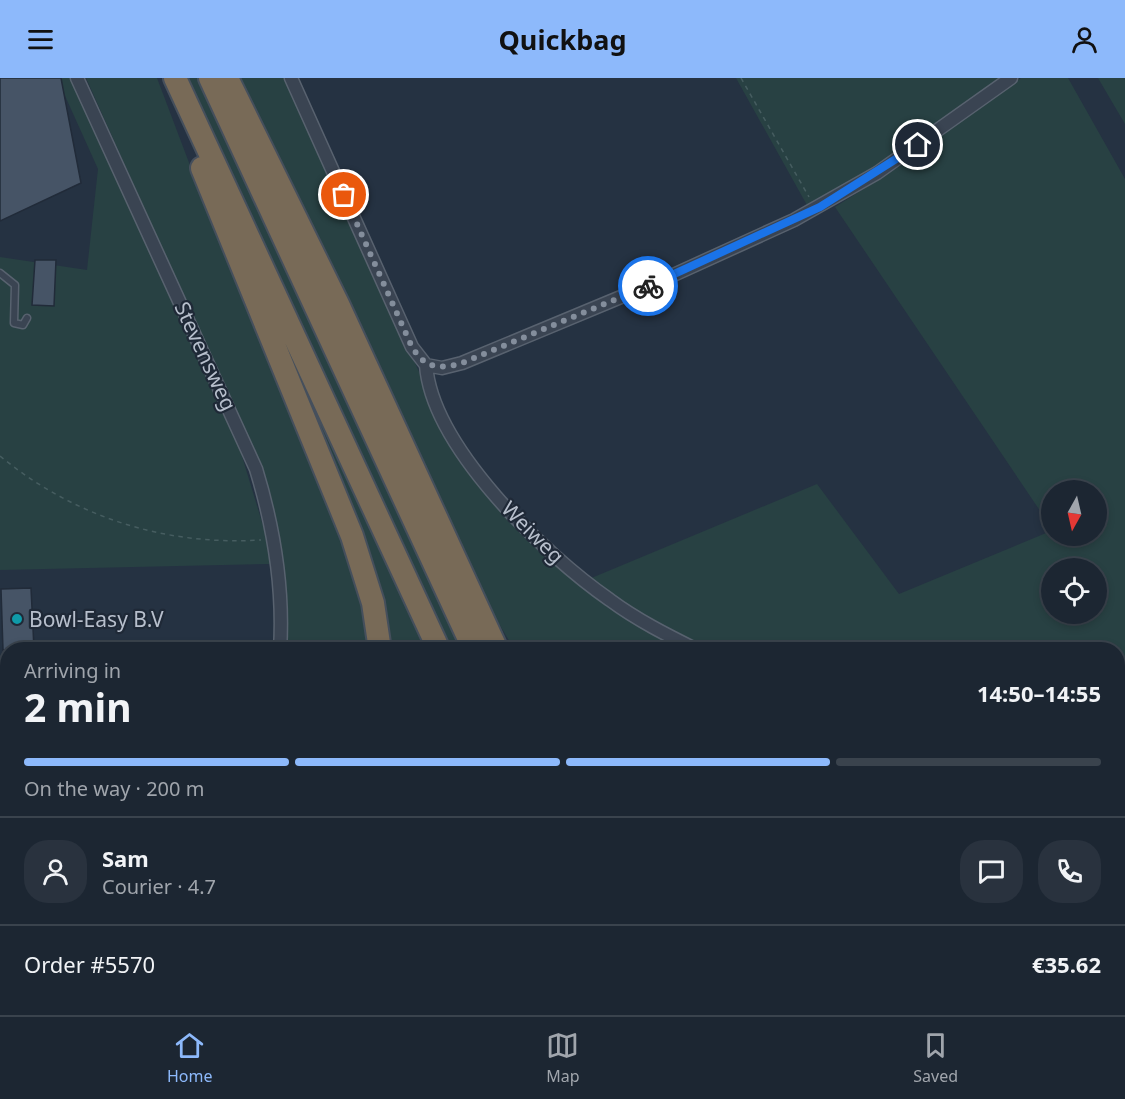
<!DOCTYPE html>
<meta charset="utf-8">
<style>
body{margin:0;font-family:"Noto Sans",sans-serif;background:#29323e;color:#f1f3f6;height:100vh;display:flex;flex-direction:column;font-size:22px;white-space:nowrap}
*{box-sizing:border-box;margin:0}
p{font-size:20px;color:#a0a5ac}
.icon{flex:none;width:33px;height:33px;fill:none;stroke:currentColor;stroke-width:2;stroke-linecap:round;stroke-linejoin:round}
.map{position:relative;flex:1;overflow:hidden}
.panel{position:absolute;left:0px;top:564px;width:1125px;height:374px;display:flex;flex-direction:column;background:#1c2632;border-radius:24px 24px 0 0;box-shadow:0 3px 9px #0003,0 0 0 2px #3a434d}
.panel>*{flex:none}
.needle{width:39px;rotate:188deg}
.tools{position:absolute;left:1041px;top:402px;display:grid;gap:12px}
.tools a{display:grid;place-items:center;width:66px;height:66px;border-radius:50%;background:#1c2632;box-shadow:0 3px 9px #0003,0 0 0 2px #3a434d;font-size:30px}
.pin{position:absolute;display:grid;place-items:center;width:51px;height:51px;color:#fff;margin:-26px;border:3px solid #fff;border-radius:50%;box-shadow:0 2px 6px #0007}
.courier{position:absolute;display:grid;place-items:center;width:60px;height:60px;margin:-30px;border:4px solid #1a73e8;border-radius:50%;background:#fff;color:#222;box-shadow:0 2px 8px #0007}
.overview em{font-style:normal;font-weight:700}
.overview div{display:flex;flex-direction:column-reverse}
.overview{display:flex;align-items:center;justify-content:space-between;height:102px;padding:0 24px}
h1{font-size:39px;font-weight:700;line-height:45px}
.bar{display:grid;grid-template-columns:repeat(4,1fr);gap:9px 6px;align-content:center;height:72px;padding:0 24px}
.bar i{height:8px;border-radius:4px;background:#3a434d}
.bar .active{background:#8db9fb}
.bar p{grid-column:span 4}
.line{display:flex;align-items:center;gap:15px;padding:0 24px;border-top:2px solid #3a434d}
.line div{flex:1}
.round{display:grid;place-items:center;flex:none;width:63px;height:63px;border-radius:24px;background:#29323e}
header{display:flex;justify-content:space-between;align-items:center;height:78px;padding:0 24px;background:#8db9fb;color:#111;font-size:27px;font-weight:700}
.tab-bar{display:flex;justify-content:space-around;align-items:center;height:84px;border-top:2px solid #3a434d;background:#1c2632;font-size:16px;color:#a0a5ac}
.tab-bar a{display:grid;justify-items:center;gap:3px}
.tab-bar .active{color:#8db9fb}
.map>svg:first-child{display:block}
.green{fill:#284143;fill-rule:evenodd}
.building{fill:#465466;stroke:#212b39;stroke-width:1.5}
.lines{fill:none;stroke-linecap:round;stroke-linejoin:round}
.lane-casing{stroke:#58626f;stroke-width:9}
.street-casing{stroke:#58626f;stroke-width:15}
.primary-casing{stroke:#444d5b;stroke-width:22}
.highway-casing{stroke:#454f5c;stroke-width:26}
.path{stroke:#465d60;stroke-width:1.5;stroke-dasharray:4.5 4.5;stroke-linecap:butt}
.lane{stroke:#3a4452;stroke-width:6}
.street{stroke:#3a4452;stroke-width:12}
.primary{stroke:#586372;stroke-width:20}
.highway{stroke:#786a57;stroke-width:22}
.done{stroke:#848e9c;stroke-width:6;stroke-dasharray:0 10.8}
.route{stroke:#1a73e8;stroke-width:8}
.culture-dot{fill:#0f9aa8;stroke:#1f2937;stroke-width:2}
.labels{text-anchor:middle;dominant-baseline:central;stroke-width:4.5;stroke-linejoin:round;paint-order:stroke}
.street-label{font-size:21px;fill:#b7bfcc;stroke:#1f2937}
.poi-label{font-size:21px;fill:#b7bfcc;stroke:#1f2937;text-anchor:start}
</style>
<header><svg class="icon" aria-label="menu" viewBox="0 0 24 24"><path d="M4 6h16M4 12h16M4 18h16"/></svg>Quickbag<svg class="icon" aria-label="person" viewBox="0 0 24 24"><circle cx="12" cy="8" r="4"/><path d="M4 21q1-7 8-7t8 7"/></svg></header>
<div class="map">
<svg width="1125" height="937" viewBox="0 0 1125 937">
<rect width="100%" height="100%" fill="#253242"/>
<!-- green -->
<path class="green" d="M 57,0 L 70,0 L 238,365 L 268,464 L 270,486 L 0,492 L 0,179 L 87,192 L 98,91 Z
M 86,0 L 157,0 L 202,119 L 361,508 L 371,571 L 286,571 L 279,459 L 249,365 Z
M 186,0 L 205,0 L 466,571 L 445,571 Z
M 235,0 L 288,0 L 449,361 L 547,474 L 686,571 L 514,571 L 465,489 Z
M 736,0 L 1006,0 L 890,84 L 808,129 Z
M 1021,0 L 1068,0 L 1125,101 L 1125,652 L 1118,653 L 1118,572 L 709,571 L 623,525 L 589,501 L 817,406 L 899,516 L 1051,453 L 1052,458 L 1096,458 L 1096,412 L 1052,412 L 1051,449 L 835,129 L 897,90 ZM 1052,490 L 1096,490 L 1096,536 L 1052,536 Z
M 1098,0 L 1125,0 L 1125,46 Z
M 297,289 L 428,571 L 386,571 Z
M 1125,663 L 1125,769 L 1118,773 L 1118,664 Z
M 1125,817 L 1125,937 L 971,937 L 972,930 L 1118,930 L 1118,822 Z
M 672,930 L 829,930 L 816,937 L 675,937 Z"/>
<!-- building -->
<path class="building" d="M 0,0 L 61,0 L 81,105 L 0,143 Z
M 35,182 L 56,182 L 54,228 L 32,227 Z
M 31,510 L 34,571 L 3,572 L 1,511 Z"/>
<g class="lines">
<defs>
<path id="lane" d="M 0,195 L 15,207 L 14,245 L 23,247 L 27,240
M 0,591 L 8,591
M 0,621 L 8,621"/>
<path id="street" d="M 77,0 L 256,391 C 274,450 284,510 280,572
M 291,0 L 412,269 L 426,287 L 442,290 L 462,285 L 669,199 L 794,142 L 877,95 L 1011,0
M 426,287 C 432,369 545,477 610,522 C 637,542 667,557 697,572
M 1118,660 L 1125,659
M 148,937 L 151,930"/>
<path id="primary" d="M 1118,812 L 1125,808"/>
<path id="highway" d="M 175,0 L 439,572
M 210,0 L 474,572
M 227,0 L 338,226 L 497,572
M 202,90 L 352,458 L 373,525 L 380,572
M 1118,787 L 1125,783
M 488,930 L 492,937
M 605,930 L 608,937
M 639,930 L 643,937
M 662,930 L 665,937
M 918,930 L 922,937
M 942,930 L 946,937
M 839,937 L 852,930
M 889,937 L 902,930
M 966,937 L 967,930"/>
</defs>
<!-- lane casing -->
<use href="#lane" class="lane-casing"/>
<!-- street casing -->
<use href="#street" class="street-casing"/>
<!-- primary casing -->
<use href="#primary" class="primary-casing"/>
<!-- highway casing -->
<use href="#highway" class="highway-casing"/>
<!-- path -->
<path class="path" d="M 741,0 L 809,119
M 0,378 C 74,439 165,468 261,462
M 0,750 L 8,750
M 0,834 L 8,832
M 0,923 L 8,928
M 11,930 L 22,937
M 101,937 L 108,930"/>
<!-- lane -->
<use href="#lane" class="lane"/>
<!-- street -->
<use href="#street" class="street"/>
<!-- primary -->
<use href="#primary" class="primary"/>
<!-- highway -->
<use href="#highway" class="highway"/>
</g>
<g class="lines">
<!-- done -->
<path class="done" d="M 344,117 L 412,269 C 425,290 438,292 462,285 L 648,208"/>
<!-- route -->
<path class="route" d="M 648,208 L 820,129 L 918,67"/>
</g>
<!-- markers -->
<circle class="culture-dot" cx="17" cy="541" r="6"/>
<g class="labels">
<!-- street labels -->
<g class="street-label">
<text transform="translate(206 278) rotate(65)">Stevensweg</text>
<text transform="translate(533 454) rotate(45)">Weiweg</text>
</g>
<!-- poi labels -->
<g class="poi-label">
<text x="29" y="541">Bowl-Easy B.V</text>
</g>
</g>
</svg>
<div class="tools">
<a><svg class="needle" viewBox="-14 -14 28 28"><path d="M0-13l5 13h-10z" fill="#e53935"/><path d="M0 13l5-13h-10z" fill="#a0a5ac"/></svg></a>
<a><svg class="icon" aria-label="locate" viewBox="0 0 24 24"><circle cx="12" cy="12" r="6"/><path d="M12 2v4M12 18v4M2 12h4M18 12h4"/></svg></a>
</div>
<div class="pin" style="left:344px;top:117px;background:#ea580c"><svg class="icon" aria-label="bag" viewBox="0 0 24 24"><path d="M5 8h14l-1 12H6zM9 8a3 3 0 0 1 6 0"/></svg></div>
<div class="pin" style="left:918px;top:67px;background:#1f2937"><svg class="icon" aria-label="home" viewBox="0 0 24 24"><path d="M3 11l9-7 9 7M6 9v11h12V9"/></svg></div>
<div class="courier" style="left:648px;top:208px"><svg class="icon" aria-label="bike" viewBox="0 0 24 24"><circle cx="6" cy="16" r="4"/><circle cx="18" cy="16" r="4"/><path d="M6 16l4-8h5l3 8M10 8l3 8H6M13 5h3"/></svg></div>
<section class="panel">
<div class="overview"><div><h1>2 min</h1><p>Arriving in</p></div><em>14:50–14:55</em></div>
<div class="bar"><i class="active"></i><i class="active"></i><i class="active"></i><i></i><p>On the way · 200 m</p></div>
<div class="line" style="height:108px"><a class="round"><svg class="icon" aria-label="person" viewBox="0 0 24 24"><circle cx="12" cy="8" r="4"/><path d="M4 21q1-7 8-7t8 7"/></svg></a><div><b>Sam</b><p>Courier · 4.7</p></div><a class="round"><svg class="icon" aria-label="chat" viewBox="0 0 24 24"><path d="M4 5h16v11H9l-5 4z"/></svg></a><a class="round"><svg class="icon" aria-label="phone" viewBox="0 0 24 24"><path d="M5 4h4l2 5-3 2q2 4 5 5l2-3 5 2v4C11 20 4 13 5 4z"/></svg></a></div>
<div class="line" style="height:78px"><div>Order #5570</div><b>€35.62</b></div>
</section>
</div>
<nav class="tab-bar">
<a class="active"><svg class="icon" aria-label="home" viewBox="0 0 24 24"><path d="M3 11l9-7 9 7M6 9v11h12V9"/></svg>Home</a>
<a><svg class="icon" aria-label="map" viewBox="0 0 24 24"><path d="M3 6l6-2 6 2 6-2v14l-6 2-6-2-6 2zM9 4v14M15 6v14"/></svg>Map</a>
<a><svg class="icon" aria-label="saved" viewBox="0 0 24 24"><path d="M7 4h10v16l-5-4-5 4z"/></svg>Saved</a>
</nav>
